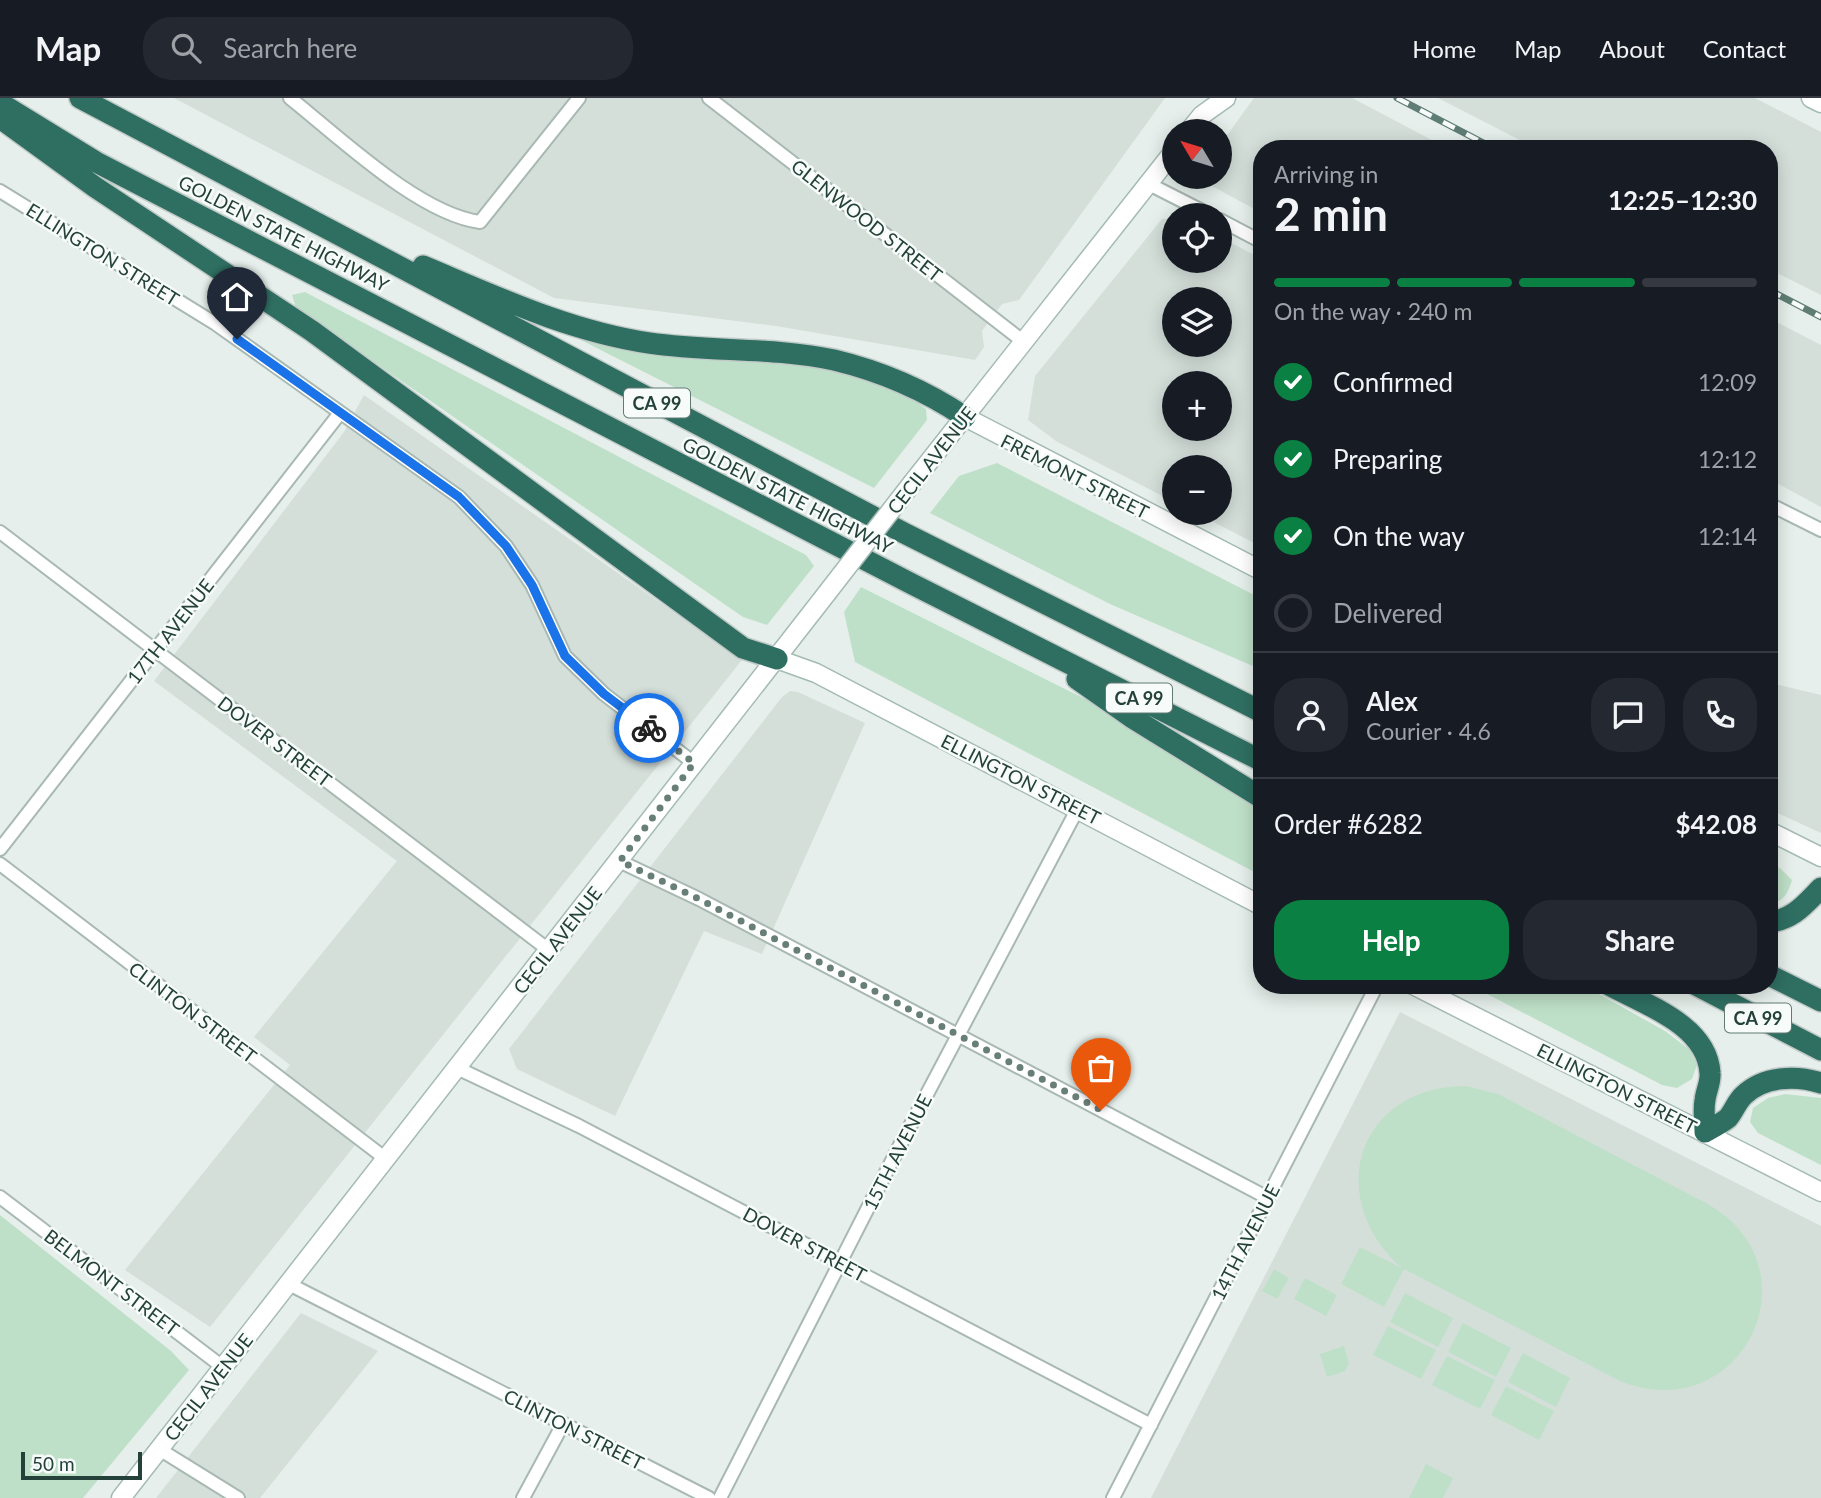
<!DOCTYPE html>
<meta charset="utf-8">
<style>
body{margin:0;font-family:Lato,sans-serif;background:#242831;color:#f1f3f6;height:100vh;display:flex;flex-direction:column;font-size:26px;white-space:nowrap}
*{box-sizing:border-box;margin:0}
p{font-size:23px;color:#9ea1a6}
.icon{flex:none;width:38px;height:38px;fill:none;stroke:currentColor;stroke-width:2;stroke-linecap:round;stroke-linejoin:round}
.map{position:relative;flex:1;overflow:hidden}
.details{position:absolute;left:1253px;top:42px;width:525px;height:854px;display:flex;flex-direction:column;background:#171b24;border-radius:28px;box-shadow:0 4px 18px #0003}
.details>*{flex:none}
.needle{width:46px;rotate:308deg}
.tools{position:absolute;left:1162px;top:21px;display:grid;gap:14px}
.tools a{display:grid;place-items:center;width:70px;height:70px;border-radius:50%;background:#171b24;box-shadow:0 4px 18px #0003;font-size:35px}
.scale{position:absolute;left:21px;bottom:18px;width:121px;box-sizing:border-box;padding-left:7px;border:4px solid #24423a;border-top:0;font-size:19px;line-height:24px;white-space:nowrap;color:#24423a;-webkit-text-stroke:5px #f7fbf9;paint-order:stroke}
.pin{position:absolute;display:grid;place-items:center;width:60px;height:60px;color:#fff;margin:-72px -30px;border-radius:50% 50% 50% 0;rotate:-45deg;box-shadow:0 0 7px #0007}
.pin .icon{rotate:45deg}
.courier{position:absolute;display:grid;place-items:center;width:70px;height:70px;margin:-35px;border:5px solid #1a73e8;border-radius:50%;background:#fff;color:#222;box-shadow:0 2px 9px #0007}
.overview em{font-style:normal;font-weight:700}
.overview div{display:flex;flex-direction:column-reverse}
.overview{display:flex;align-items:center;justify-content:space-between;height:119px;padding:0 21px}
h1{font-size:46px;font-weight:700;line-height:52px}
.bar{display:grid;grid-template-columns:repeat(4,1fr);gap:10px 7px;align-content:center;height:84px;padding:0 21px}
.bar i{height:9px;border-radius:5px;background:#363941}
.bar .on{background:#0b8043}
.bar p{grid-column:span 4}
.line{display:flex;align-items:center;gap:18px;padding:0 21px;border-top:2px solid #363941}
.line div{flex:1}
.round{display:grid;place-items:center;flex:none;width:74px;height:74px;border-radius:28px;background:#242831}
ol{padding:0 21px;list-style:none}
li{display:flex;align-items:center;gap:21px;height:77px}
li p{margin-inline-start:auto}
li .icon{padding:7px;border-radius:50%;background:#0b8043;color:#fff;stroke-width:4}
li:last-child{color:#9ea1a6}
li i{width:38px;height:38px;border:4px solid #363941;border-radius:50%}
.button{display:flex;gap:14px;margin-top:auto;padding:14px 21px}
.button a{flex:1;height:80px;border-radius:28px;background:#0b8043;color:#fff;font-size:28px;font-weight:700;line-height:80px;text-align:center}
.button a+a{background:#242831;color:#f1f3f6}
header{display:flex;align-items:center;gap:42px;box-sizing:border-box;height:98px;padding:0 35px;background:#171b24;border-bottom:2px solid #363941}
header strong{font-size:33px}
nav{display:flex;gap:38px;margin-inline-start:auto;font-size:24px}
.search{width:490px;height:63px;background:#242831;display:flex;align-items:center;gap:18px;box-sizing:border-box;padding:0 24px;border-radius:28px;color:#9ea1a6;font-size:26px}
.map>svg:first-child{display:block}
.built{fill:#d4dfda;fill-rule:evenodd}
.green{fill:#bfe0c8}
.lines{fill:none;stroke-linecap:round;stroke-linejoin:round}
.street-casing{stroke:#a8b8b2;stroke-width:16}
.secondary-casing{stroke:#a4bbb3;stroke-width:21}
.highway-casing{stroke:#c2cac8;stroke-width:24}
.street{stroke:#fff;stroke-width:12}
.secondary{stroke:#fff;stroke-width:18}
.highway{stroke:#2f6f62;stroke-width:21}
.rail-casing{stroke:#5f7d75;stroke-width:7}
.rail{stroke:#f7fbf9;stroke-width:4.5;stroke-dasharray:13;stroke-linecap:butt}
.secondary-bridge-casing{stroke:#a4bbb3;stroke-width:21;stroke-linecap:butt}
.secondary-bridge{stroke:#fff;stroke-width:18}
.done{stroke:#687f78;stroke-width:7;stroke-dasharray:0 12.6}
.route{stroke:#1a73e8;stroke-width:9}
.labels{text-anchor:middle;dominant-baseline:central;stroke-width:5;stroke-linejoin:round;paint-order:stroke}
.shield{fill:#f7fbf9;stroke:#637a73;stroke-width:2}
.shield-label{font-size:18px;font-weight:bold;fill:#24423a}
.street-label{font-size:19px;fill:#24423a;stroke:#f7fbf9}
</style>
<header>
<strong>Map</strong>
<div class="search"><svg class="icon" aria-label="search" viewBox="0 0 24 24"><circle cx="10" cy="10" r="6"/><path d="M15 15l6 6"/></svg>Search here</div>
<nav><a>Home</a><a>Map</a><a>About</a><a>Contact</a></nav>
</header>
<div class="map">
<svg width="1821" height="1400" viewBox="0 0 1821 1400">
<rect width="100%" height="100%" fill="#e6efeb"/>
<!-- built -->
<path class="built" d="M 174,0 L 1165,0 L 1019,202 L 1002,206 L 982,233 L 984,249 L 975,262 L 776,228 L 554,200 Z
M 1254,0 L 1352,0 L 1449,51 L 1262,51 L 1262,115 L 1208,86 L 1206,79 L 1220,79 L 1220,47 Z
M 1438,0 L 1755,0 L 1821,34 L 1821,197 L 1769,171 L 1769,51 L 1537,51 Z
M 1162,121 L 1174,121 L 1174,163 L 1220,163 L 1220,139 L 1262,161 L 1262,449 L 1196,415 L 1220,415 L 1220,369 L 1174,369 L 1174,404 L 1056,343 L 1028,322 L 1035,278 ZM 1220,201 L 1220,247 L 1174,247 L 1174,201 ZM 1220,285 L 1220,331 L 1174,331 L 1174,285 Z
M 1769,220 L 1821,247 L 1821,409 L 1769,381 Z
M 364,297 L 742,562 L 210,1229 L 125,1172 L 290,967 L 254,939 L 397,763 L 154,583 L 344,334 Z
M 1771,585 L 1821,597 L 1821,735 L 1769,711 Z
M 790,593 L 798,594 L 865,625 L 762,856 L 704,833 L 615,1018 L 517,971 L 509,951 L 782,599 Z
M 1400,914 L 1821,1128 L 1821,1400 L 1151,1400 Z
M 301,1215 L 378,1253 L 260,1400 L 156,1400 Z"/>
<!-- green -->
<path class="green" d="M 305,194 L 806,457 L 814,468 L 767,527 L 743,519 L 296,210 L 292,197 Z
M 567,235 L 832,270 L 904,295 L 926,311 L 927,322 L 874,390 Z
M 997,365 L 1262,501 L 1262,572 L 1110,506 L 930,415 L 959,378 Z
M 861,489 L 1117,617 L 1262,712 L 1262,778 L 855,564 L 844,514 Z
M 1769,764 L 1781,771 L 1792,782 C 1788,795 1784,804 1769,806 Z
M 1470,887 L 1583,887 L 1665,933 L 1690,952 L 1697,967 L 1692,981 L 1677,990 L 1662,987 Z
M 1466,988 L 1498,996 L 1706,1105 C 1820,1168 1744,1330 1622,1284 L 1404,1171 L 1384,1209 L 1341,1186 L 1360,1149 L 1402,1170 C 1322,1100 1358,988 1466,988 Z
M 1785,996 L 1821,1000 L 1821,1067 L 1758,1035 L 1750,1024 L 1753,1010 L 1768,1000 Z
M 0,1117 L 171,1253 L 189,1272 L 83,1400 L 0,1400 Z
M 1274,1171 L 1289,1180 L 1277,1201 L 1262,1193 Z
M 1305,1180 L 1337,1197 L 1326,1218 L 1294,1201 Z
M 1405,1195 L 1453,1220 L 1438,1249 L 1390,1224 Z
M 1463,1225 L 1511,1250 L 1496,1279 L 1448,1254 Z
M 1388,1228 L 1436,1252 L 1421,1281 L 1373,1257 Z
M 1344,1248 L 1349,1265 L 1345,1273 L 1327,1279 L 1320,1256 Z
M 1523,1255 L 1570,1280 L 1556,1309 L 1508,1284 Z
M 1447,1258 L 1495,1282 L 1480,1311 L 1432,1287 Z
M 1506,1288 L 1554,1313 L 1539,1342 L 1491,1317 Z
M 1426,1366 L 1453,1380 L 1443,1400 L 1409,1400 Z"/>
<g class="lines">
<defs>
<path id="street" d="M 290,0 C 339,39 419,116 480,124 L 579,0
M 709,0 L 1024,244
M 1149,86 L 1210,117
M 0,93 L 216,226 L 459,399 L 506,448 L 532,487 L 565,558 L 604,596 L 694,665
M 1220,122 L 1262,144
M 1769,406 L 1821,432
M 0,434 L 550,853
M 0,751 L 340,315
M 619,763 L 699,801 L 1268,1100
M 0,766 L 386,1061
M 457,970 L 579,1028 L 1151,1327
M 0,1099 L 224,1270
M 289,1186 L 709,1400
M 159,1351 L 238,1400
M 523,1400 L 563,1326
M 720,1400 L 898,1051 L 1078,710
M 1113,1400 L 1377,887"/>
<path id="secondary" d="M 1811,0 L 1821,5
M 1189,33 L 1202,17 L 1226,0
M 965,319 L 1262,473
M 913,384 L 1174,53
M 777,561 L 816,575 L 1262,808
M 1769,733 L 1821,759
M 1413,887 L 1821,1094
M 121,1400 L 827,495"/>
<path id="highway" d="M 80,0 L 904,435 L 1262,614
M 0,5 L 96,64 L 912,486 L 1262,663
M 0,20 L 95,89 L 312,233 L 743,550 L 777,561
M 423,168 C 497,199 569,233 649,245 C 710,254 774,249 834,262 C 880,273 926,293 965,319
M 1077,581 L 1131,619 L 1262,700
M 1769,824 C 1793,822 1805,806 1821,790
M 1769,877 L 1821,903
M 1609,887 C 1646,907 1707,927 1710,975 C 1711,984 1706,993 1705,1002 C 1703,1012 1705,1024 1705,1034
M 1696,887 L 1821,952
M 1705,1034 C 1712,1030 1722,1025 1728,1020 C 1734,1013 1737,1003 1744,997 C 1764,978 1796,977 1821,985"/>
</defs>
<!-- street casing -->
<use href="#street" class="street-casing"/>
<!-- secondary casing -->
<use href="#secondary" class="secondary-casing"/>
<!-- highway casing -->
<use href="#highway" class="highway-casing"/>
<!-- street -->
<use href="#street" class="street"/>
<!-- secondary -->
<use href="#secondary" class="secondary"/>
<!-- highway -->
<use href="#highway" class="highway"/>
<defs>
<path id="rail" d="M 1397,0 L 1495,51
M 1769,192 L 1821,219"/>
</defs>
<!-- rail casing -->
<use href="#rail" class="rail-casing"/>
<!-- rail -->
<use href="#rail" class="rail"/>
<defs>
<path id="secondary-bridge" d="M 827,495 L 913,384"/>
</defs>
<!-- secondary-bridge casing -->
<use href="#secondary-bridge" class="secondary-bridge-casing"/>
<!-- secondary-bridge -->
<use href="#secondary-bridge" class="secondary-bridge"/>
</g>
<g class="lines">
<!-- done -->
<path class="done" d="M 649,630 L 694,665 L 620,763 L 699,801 L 1101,1012"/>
<!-- route -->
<path class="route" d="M 237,241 L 459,399 L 506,448 L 532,487 L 565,558 L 604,596 L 649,630"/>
</g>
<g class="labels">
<!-- shield labels -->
<g class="shield">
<rect x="624" y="290.5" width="66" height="29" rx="5"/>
<rect x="1106" y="585.5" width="66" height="29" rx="5"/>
<rect x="1725" y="905.5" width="66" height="29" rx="5"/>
</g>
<g class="shield-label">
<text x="657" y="305">CA 99</text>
<text x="1139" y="600">CA 99</text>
<text x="1758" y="920">CA 99</text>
</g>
<!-- street labels -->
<g class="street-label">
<text transform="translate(867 122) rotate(38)">GLENWOOD STREET</text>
<text transform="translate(284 135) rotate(27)">GOLDEN STATE HIGHWAY</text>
<text transform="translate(103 156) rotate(32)">ELLINGTON STREET</text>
<text transform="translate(931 362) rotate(-52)">CECIL AVENUE</text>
<text transform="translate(1075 378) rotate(27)">FREMONT STREET</text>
<text transform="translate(788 397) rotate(27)">GOLDEN STATE HIGHWAY</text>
<text transform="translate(170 533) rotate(-52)">17TH AVENUE</text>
<text transform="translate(275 643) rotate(37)">DOVER STREET</text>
<text transform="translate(1021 681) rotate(27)">ELLINGTON STREET</text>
<text transform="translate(557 842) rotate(-52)">CECIL AVENUE</text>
<text transform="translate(193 914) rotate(37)">CLINTON STREET</text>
<text transform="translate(1617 990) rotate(27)">ELLINGTON STREET</text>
<text transform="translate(897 1054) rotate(-63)">15TH AVENUE</text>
<text transform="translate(1245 1144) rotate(-63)">14TH AVENUE</text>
<text transform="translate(805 1146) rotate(28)">DOVER STREET</text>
<text transform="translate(112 1184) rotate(37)">BELMONT STREET</text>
<text transform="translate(208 1289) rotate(-52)">CECIL AVENUE</text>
<text transform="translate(574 1331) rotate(27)">CLINTON STREET</text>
</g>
</g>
</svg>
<div class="tools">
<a><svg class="needle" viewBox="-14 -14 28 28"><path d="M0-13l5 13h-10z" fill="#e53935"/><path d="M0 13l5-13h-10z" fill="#9ea1a6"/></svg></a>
<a><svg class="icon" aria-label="locate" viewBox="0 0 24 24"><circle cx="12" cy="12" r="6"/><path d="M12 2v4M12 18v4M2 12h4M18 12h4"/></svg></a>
<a><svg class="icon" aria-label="layers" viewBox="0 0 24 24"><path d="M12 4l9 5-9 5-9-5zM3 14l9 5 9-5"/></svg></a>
<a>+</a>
<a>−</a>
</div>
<div class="scale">50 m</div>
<div class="pin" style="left:1101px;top:1012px;background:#ea580c"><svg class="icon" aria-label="bag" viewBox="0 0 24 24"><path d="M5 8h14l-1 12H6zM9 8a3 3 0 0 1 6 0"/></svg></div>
<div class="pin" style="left:237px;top:241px;background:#1f2937"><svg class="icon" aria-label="home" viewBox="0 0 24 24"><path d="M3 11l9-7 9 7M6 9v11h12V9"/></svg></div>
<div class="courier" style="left:649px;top:630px"><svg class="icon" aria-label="bike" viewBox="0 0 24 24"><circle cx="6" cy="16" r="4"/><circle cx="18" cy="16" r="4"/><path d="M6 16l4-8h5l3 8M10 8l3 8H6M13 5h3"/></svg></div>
<section class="details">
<div class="overview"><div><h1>2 min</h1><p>Arriving in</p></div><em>12:25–12:30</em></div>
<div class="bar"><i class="on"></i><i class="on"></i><i class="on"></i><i></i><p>On the way · 240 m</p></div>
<ol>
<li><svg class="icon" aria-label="check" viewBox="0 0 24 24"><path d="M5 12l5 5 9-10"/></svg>Confirmed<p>12:09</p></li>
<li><svg class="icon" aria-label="check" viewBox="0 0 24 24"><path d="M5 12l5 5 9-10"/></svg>Preparing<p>12:12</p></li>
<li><svg class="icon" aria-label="check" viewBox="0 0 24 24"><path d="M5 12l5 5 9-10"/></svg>On the way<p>12:14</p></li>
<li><i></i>Delivered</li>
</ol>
<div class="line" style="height:126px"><a class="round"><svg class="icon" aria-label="person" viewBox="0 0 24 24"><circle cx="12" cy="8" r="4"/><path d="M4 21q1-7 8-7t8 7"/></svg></a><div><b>Alex</b><p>Courier · 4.6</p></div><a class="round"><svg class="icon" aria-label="chat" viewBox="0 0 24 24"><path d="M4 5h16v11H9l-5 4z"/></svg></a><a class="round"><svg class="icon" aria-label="phone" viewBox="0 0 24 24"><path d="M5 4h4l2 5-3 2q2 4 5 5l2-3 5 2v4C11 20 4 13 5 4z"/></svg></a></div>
<div class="line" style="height:91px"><div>Order #6282</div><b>$42.08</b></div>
<div class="button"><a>Help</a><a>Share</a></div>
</section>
</div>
